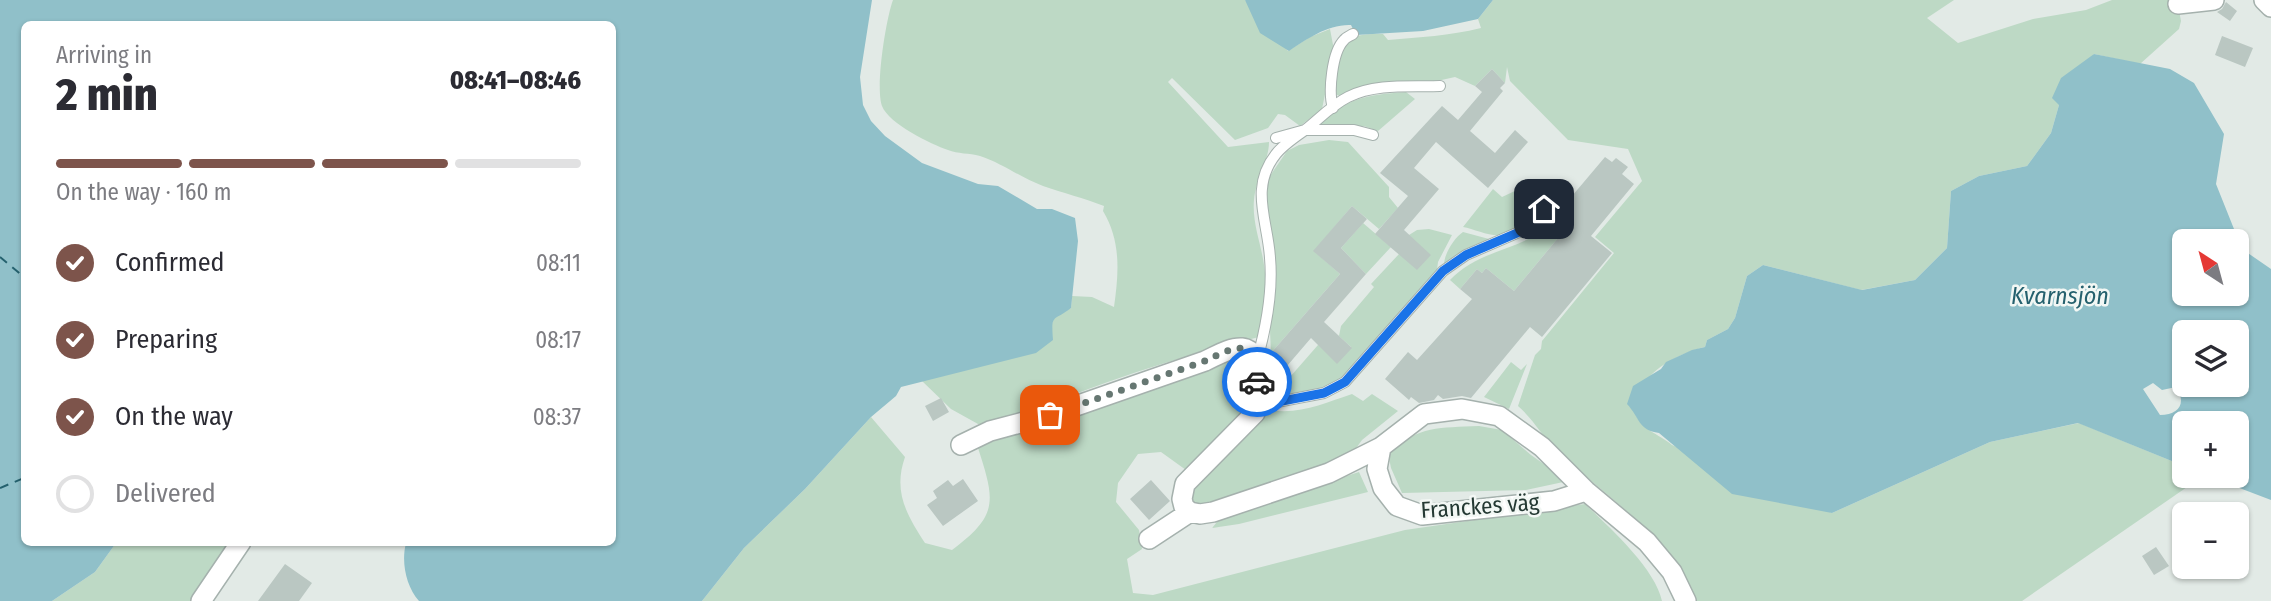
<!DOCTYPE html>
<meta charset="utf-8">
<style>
body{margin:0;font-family:"Fira Sans Condensed",sans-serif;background:#f2f2f3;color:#2b2b33;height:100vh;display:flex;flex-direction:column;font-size:26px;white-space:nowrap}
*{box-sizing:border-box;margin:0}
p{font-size:23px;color:#7c7c81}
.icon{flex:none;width:38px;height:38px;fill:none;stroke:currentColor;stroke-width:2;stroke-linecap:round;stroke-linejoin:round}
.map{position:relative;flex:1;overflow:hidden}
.details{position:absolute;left:21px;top:21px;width:595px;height:525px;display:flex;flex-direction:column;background:#fff;border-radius:10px;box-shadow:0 2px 5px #0004}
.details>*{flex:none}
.needle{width:46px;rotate:324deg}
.fabs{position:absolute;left:2172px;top:229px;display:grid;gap:14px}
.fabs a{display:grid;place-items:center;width:77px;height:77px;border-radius:10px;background:#fff;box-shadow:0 2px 5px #0004;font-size:35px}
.pin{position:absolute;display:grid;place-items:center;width:60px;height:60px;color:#fff;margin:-30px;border-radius:14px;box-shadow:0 4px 10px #0006}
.courier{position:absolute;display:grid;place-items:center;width:70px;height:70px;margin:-35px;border:5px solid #1a73e8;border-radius:50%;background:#fff;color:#222;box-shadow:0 2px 9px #0007}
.summary em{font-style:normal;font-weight:800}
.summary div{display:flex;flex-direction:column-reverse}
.summary{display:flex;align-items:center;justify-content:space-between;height:119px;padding:0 35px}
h1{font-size:46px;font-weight:800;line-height:52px}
.bar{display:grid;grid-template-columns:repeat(4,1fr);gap:10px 7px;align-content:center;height:84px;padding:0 35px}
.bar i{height:9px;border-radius:5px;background:#e1e1e2}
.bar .active{background:#7d544b}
.bar p{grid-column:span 4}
ol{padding:0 35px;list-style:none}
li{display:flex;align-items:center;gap:21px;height:77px}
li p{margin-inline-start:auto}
li .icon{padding:7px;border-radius:50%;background:#7d544b;color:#fff;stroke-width:4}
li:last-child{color:#7c7c81}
li i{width:38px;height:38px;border:4px solid #e1e1e2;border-radius:50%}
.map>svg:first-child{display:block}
.green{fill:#bdd9c5}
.water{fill:#90c0c9;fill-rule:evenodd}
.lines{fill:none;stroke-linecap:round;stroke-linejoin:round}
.ferry{stroke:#25616e;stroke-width:2;stroke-dasharray:9 7;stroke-linecap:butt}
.building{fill:#bac7c2}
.lane-casing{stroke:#a5b1ad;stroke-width:12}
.street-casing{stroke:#a5b1ad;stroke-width:22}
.lane{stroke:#fff;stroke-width:10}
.street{stroke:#fff;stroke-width:19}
.done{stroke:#667772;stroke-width:7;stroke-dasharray:0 12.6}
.route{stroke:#1a73e8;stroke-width:9}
.labels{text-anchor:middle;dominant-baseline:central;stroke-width:5;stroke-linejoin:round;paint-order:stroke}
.street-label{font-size:23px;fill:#243933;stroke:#f2f7f4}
.water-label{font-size:24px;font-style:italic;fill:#25616e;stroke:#f2f7f4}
</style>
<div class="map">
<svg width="2271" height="601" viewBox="0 0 2271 601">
<rect width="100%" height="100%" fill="#e2eae6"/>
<!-- green -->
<path class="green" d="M 893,0 L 1245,0 L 1288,51 L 1310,37 L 1330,29 L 1334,50 L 1322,109 L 1300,126 L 1285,115 L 1278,114 L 1268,128 L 1235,140 L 1172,78 L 1168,82 L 1228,147 L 1269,142 C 1269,161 1256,178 1254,200 C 1252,223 1261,243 1264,265 C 1268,288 1263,314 1259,337 C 1166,359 1075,392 987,429 L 951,409 L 922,381 L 1052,324 L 1054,317 L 1071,308 L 1072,296 L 1092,297 L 1114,307 C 1119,272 1121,241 1103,211 L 1104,206 C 1084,198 1063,193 1043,186 C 1021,178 1002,163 980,156 C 969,153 958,154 948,150 C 931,144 889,124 882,106 C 875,87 886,19 893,0 Z
M 1493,0 L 1954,0 L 1927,18 L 1958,43 L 2033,19 L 2086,10 L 2112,0 L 2177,0 L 2181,21 L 2179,29 L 2140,64 L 2094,54 L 2059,105 L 2051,133 L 2027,166 L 1979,176 L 1951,191 L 1947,248 L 1915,280 L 1861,290 L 1763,265 L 1747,276 L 1735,318 L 1728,329 L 1707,340 L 1705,347 C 1687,351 1656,365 1647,381 C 1642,391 1639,402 1635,413 C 1642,431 1658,433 1672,445 L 1832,513 L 1990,442 L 2079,423 L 2184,466 L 2184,476 L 2203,476 L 2022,601 L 1694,601 C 1686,549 1594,487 1557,451 C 1543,437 1533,419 1518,406 L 1535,355 L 1541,349 L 1542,341 L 1614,253 L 1595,237 L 1642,181 L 1628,149 L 1568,140 L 1510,81 L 1507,67 L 1505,83 L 1492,69 L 1475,86 L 1455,77 L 1437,81 L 1368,85 L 1340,96 L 1332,93 L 1338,59 L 1345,40 C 1358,34 1369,34 1383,34 L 1388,40 C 1420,37 1449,36 1481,28 L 1478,19 Z
M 1406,92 L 1415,99 L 1378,131 L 1364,126 L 1316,125 C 1349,98 1364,95 1406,92 Z
M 1329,140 L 1348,142 L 1389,187 L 1389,197 L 1398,208 L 1379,229 L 1352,206 L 1314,251 L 1340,274 L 1271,353 L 1265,218 L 1265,183 L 1287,151 L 1299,145 Z
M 1547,181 C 1536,198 1523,230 1501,235 C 1491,237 1474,229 1463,227 L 1493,189 L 1502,197 L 1532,183 Z
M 1559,217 L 1568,226 L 1514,291 L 1486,268 L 1482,273 L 1477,269 L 1460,289 L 1450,280 C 1481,247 1528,251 1559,217 Z
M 1363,223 L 1391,247 L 1366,274 L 1341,248 Z
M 1429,229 L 1452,235 L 1438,262 L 1437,270 L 1342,380 L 1318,390 L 1292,395 L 1276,393 L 1318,345 L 1351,347 L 1339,336 L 1341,326 L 1374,287 L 1371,284 L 1399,254 L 1409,235 L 1417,230 Z
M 1463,232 L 1489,239 L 1465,250 L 1444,265 C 1444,254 1454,238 1463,232 Z
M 1234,355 L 1247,358 L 1252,402 L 1186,470 L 1161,452 L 1138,454 L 1118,483 L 1116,502 L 1139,530 L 1142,549 L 1127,559 L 1133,593 L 1153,595 L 1405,530 L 1585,504 C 1609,527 1655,568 1662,601 L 702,601 L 744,548 L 805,489 L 871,417 L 905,457 C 893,491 906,514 925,543 L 952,550 C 999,515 995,501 978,448 L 992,438 Z
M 1511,362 L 1521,370 L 1527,364 L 1509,409 L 1484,397 Z
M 1352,394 L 1363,401 L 1372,394 L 1398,411 L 1362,440 L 1354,451 L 1335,464 L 1208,507 L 1195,504 L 1191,495 L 1196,478 L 1253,421 L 1270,410 C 1299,415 1325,403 1352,394 Z
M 1479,426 L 1502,430 L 1531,455 L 1568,481 L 1526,490 L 1402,493 L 1391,468 L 1388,453 C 1420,425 1439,428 1479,426 Z
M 1359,472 L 1368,492 L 1239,524 L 1212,528 L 1222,516 Z
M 116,543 L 234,543 L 194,601 L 52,601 L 95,572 Z"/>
<!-- water -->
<path class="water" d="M 0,0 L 872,0 L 860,77 L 863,105 L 871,121 L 885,136 L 922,163 L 978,184 L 998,186 L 1037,209 L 1052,209 L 1075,218 L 1078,241 L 1071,308 C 1053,322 1051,313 1053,340 L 1036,353 L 901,387 L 896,396 L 871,417 L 805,489 L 744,548 L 702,601 L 419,601 C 406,586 401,562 406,543 L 612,542 L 612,24 L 24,24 L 24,542 L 116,543 L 95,572 L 52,601 L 0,601 Z
M 1245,0 L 1493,0 L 1478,19 L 1423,31 L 1356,35 L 1351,25 C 1328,24 1307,39 1289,51 L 1260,33 Z
M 2094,54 L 2170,69 L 2194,83 L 2224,134 L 2216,184 L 2242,249 L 2271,269 L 2271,500 L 2208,476 L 2236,476 L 2236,424 L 2184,424 L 2184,466 L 2078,423 L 1990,442 L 1832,513 L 1732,494 L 1659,433 C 1638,430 1640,418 1627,404 L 1633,386 L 1661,369 L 1666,362 L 1692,350 L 1705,347 L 1707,340 L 1728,329 L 1735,318 L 1747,276 L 1763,265 L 1862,290 L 1915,280 L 1947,248 L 1951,191 L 1979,176 L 2027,166 L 2051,133 L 2059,105 L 2052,98 L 2061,78 ZM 2184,242 L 2236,242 L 2236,294 L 2184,294 ZM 2236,332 L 2236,385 L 2184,385 L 2184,332 ZM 2153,383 L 2162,390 L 2176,387 C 2187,403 2179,415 2160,415 L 2143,389 Z"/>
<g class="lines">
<!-- ferry -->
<path class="ferry" d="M 0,257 L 24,277
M 0,488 L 24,478"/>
</g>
<!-- building -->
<path class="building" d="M 2226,2 L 2237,11 L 2230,21 L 2217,12 L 2222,9 Z
M 2222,36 L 2253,48 L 2245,67 L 2215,55 Z
M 1492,69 L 1505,83 L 1500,88 L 1503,91 L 1470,131 L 1495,153 L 1515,130 L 1528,142 L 1488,188 L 1436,142 L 1414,168 L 1439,189 L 1404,230 L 1431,255 L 1417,270 L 1375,234 L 1408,196 L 1380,173 L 1442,106 L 1458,120 L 1482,92 L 1475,86 Z
M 1605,157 L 1612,162 L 1616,158 L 1628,167 L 1622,174 L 1634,184 L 1591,236 L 1612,253 L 1542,337 L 1530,327 L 1471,398 L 1462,396 L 1443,399 L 1438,395 L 1434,400 L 1419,403 L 1411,397 L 1409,400 L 1385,379 L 1408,352 L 1417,360 L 1472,299 L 1460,289 L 1477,269 L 1482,273 L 1486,268 L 1514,291 L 1568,226 L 1556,215 Z
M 1352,206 L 1367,219 L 1341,248 L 1366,274 L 1324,322 L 1352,348 L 1337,364 L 1311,338 L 1287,366 L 1271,353 L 1340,274 L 1313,251 Z
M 941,398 L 949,412 L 933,421 L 925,406 Z
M 963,479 L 978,501 L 943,526 L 927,505 L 937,498 L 933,491 L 948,480 L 953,486 Z
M 1151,480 L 1170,501 L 1149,520 L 1130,499 Z
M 2156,547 L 2169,566 L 2154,575 L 2142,556 Z
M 285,564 L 312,583 L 299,601 L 258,601 Z"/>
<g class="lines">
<defs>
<path id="lane" d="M 1333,108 C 1328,92 1332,52 1344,40 C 1346,37 1350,36 1353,34
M 1305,130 C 1319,119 1332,105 1348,97 C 1375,83 1411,87 1440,86
M 1305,130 L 1354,130 L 1373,135
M 1257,360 C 1266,328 1273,291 1270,258 C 1268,221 1249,188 1276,154 C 1283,145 1295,137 1305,130 L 1276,138
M 1257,406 L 1324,393 L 1345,382 L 1443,271 L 1466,255 L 1533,226 L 1544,209"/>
<path id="street" d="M 2264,0 L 2271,7
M 2178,4 L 2214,0
M 961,445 L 990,431 L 1050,415 L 1205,361 C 1216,356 1230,347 1242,348 C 1265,350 1259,398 1255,413 L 1185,484 L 1182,499 L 1184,507 L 1190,512
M 1381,447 L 1377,469 L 1383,488 L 1397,506 L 1422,515 L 1554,501 L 1586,491
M 1149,539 L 1190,512 L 1200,514 L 1213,512 L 1329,473 L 1381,447 L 1424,414 L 1462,409 L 1499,416 L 1542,447 L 1586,491 L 1647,542 L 1672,572 L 1686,601
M 201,601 L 241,542"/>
</defs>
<!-- lane casing -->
<use href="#lane" class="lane-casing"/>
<!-- street casing -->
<use href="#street" class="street-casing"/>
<!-- lane -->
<use href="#lane" class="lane"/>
<!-- street -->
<use href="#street" class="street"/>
</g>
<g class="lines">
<!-- done -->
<path class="done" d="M 1050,415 L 1205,361 C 1218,355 1248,337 1256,359 C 1259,365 1257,375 1257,382"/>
<!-- route -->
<path class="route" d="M 1257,382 L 1256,406 L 1324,393 L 1345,382 L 1443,271 L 1466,255 L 1533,226 L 1544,209"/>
</g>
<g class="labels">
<!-- street labels -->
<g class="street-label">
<text transform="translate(1480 506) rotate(-4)">Franckes väg</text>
</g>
<!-- water labels -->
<g class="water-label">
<text x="2060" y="296">Kvarnsjön</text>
</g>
</g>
</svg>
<div class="fabs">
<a><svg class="needle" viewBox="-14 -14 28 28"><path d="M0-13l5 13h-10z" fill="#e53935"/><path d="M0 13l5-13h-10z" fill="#7c7c81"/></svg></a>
<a><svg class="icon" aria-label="layers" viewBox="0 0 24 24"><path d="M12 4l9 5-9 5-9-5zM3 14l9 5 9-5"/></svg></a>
<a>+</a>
<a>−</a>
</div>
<div class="pin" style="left:1050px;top:415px;background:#ea580c"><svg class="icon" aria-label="bag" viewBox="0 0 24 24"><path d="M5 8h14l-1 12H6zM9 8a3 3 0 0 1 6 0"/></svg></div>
<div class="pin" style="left:1544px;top:209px;background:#1f2937"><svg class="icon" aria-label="home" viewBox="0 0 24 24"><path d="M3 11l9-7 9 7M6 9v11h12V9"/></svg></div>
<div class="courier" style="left:1257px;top:382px"><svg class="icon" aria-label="car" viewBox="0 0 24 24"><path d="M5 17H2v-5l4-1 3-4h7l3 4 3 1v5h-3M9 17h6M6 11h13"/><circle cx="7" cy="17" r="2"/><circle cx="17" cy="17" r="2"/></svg></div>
<section class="details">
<div class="summary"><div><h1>2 min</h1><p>Arriving in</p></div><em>08:41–08:46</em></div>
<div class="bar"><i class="active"></i><i class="active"></i><i class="active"></i><i></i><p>On the way · 160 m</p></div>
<ol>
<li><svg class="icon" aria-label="check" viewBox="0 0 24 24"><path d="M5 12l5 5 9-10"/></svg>Confirmed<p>08:11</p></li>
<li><svg class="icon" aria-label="check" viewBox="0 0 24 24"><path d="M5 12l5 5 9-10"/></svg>Preparing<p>08:17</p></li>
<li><svg class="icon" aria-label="check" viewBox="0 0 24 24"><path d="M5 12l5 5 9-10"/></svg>On the way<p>08:37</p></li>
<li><i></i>Delivered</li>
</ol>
</section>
</div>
